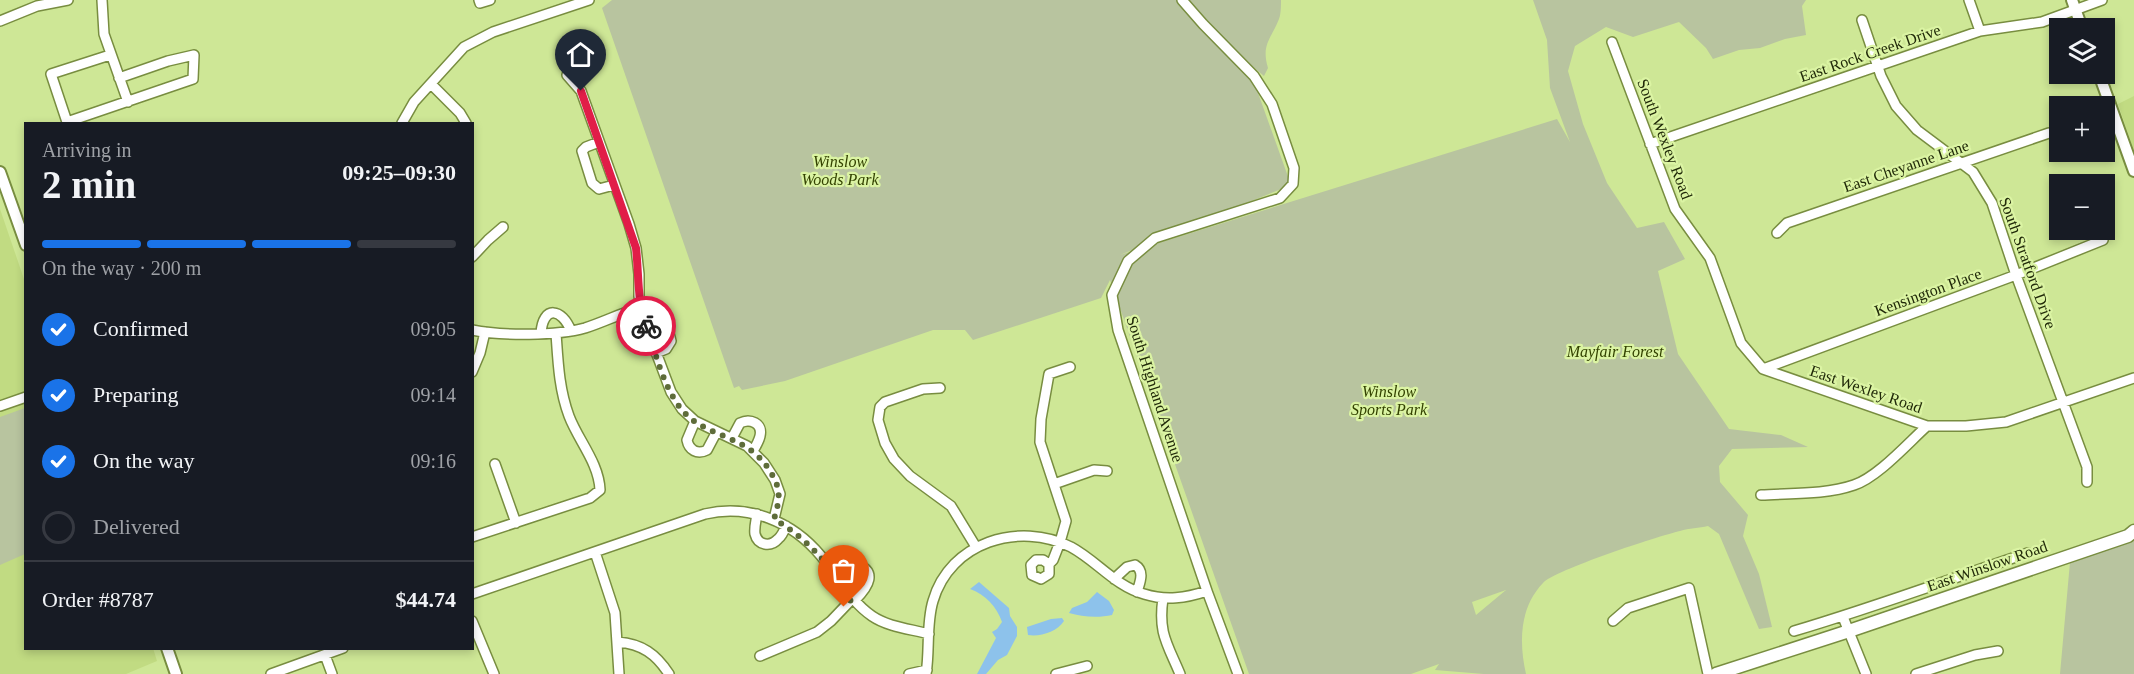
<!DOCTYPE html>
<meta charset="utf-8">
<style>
body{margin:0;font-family:Georgia,serif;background:#20242c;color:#f1f3f6;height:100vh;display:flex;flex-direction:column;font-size:22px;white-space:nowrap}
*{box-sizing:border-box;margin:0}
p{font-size:20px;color:#9ea1a6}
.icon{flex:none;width:33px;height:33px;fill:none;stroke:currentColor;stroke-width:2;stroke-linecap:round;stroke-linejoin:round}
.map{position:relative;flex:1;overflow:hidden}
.side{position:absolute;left:24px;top:122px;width:450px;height:528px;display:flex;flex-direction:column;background:#171b24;border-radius:0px;box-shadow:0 3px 9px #0003}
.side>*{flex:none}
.controls{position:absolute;left:2049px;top:18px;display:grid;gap:12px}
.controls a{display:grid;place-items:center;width:66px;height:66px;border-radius:0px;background:#171b24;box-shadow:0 3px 9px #0003;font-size:30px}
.pin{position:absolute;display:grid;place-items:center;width:51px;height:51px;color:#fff;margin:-62px -26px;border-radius:50% 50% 50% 0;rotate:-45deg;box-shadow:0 0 6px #0007}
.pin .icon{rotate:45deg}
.courier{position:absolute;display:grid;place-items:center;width:60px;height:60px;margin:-30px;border:4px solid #e11d48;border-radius:50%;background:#fff;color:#222;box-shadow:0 2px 8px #0007}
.head em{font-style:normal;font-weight:700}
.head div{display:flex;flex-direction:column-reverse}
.head{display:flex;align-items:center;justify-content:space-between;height:102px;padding:0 18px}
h1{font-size:39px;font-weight:700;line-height:45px}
.bar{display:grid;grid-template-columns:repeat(4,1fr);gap:9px 6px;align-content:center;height:72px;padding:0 18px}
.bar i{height:8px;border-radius:4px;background:#363941}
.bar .selected{background:#1a73e8}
.bar p{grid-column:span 4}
.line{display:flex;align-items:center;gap:15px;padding:0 18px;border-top:2px solid #363941}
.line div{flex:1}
ol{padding:0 18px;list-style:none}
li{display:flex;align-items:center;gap:18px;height:66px}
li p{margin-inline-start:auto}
li .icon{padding:6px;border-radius:50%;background:#1a73e8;color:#fff;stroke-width:4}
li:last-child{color:#9ea1a6}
li i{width:33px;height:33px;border:3px solid #363941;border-radius:50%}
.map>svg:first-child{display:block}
.built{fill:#c1db82}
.green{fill:#b8c49f;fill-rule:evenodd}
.water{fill:#8dc2eb}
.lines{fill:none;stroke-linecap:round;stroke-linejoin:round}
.minor-casing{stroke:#788d40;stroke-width:12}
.tertiary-casing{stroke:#788d40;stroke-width:14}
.secondary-casing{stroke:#788d40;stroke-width:15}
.minor{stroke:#fff;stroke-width:9}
.tertiary{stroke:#fff;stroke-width:10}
.secondary{stroke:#fff;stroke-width:12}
.done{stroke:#5e6c3a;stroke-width:6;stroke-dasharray:0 10.8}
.route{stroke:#e11d48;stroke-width:8}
.labels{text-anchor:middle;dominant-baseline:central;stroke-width:4.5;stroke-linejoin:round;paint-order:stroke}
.street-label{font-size:16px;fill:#212a09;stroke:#dbf4a3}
.park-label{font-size:16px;font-style:italic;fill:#334200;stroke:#dbf4a3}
</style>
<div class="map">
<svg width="2134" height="674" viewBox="0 0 2134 674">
<rect width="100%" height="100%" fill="#cee796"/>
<!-- built -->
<path class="built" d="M 2134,96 L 2134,151 L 2118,104 Z
M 0,209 L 25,282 L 26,648 L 153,648 L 157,661 L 126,674 L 0,674 Z"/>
<!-- green -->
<path class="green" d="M 612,0 L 1281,0 C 1281,6 1281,14 1279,19 C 1271,39 1261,45 1268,68 L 1264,76 L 1247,62 L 1291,185 L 1120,255 L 1557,119 L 1570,142 L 1550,88 L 1547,40 L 1533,0 L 1806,0 L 1802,6 L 1806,35 L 1785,39 L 1760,48 L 1739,50 L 1713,59 L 1706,48 L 1679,22 L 1633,37 L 1606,27 L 1575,46 L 1568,71 L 1583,124 L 1607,183 L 1637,228 L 1664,222 L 1685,259 L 1658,271 L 1678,354 L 1729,429 L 1781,435 L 1808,447 L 1732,449 L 1719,466 L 1720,482 L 1748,515 L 1743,536 L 1759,574 L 1772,627 L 1759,629 L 1719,534 L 1708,526 C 1699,528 1689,528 1680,531 C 1658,536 1555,570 1543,583 C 1519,608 1519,643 1526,674 L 1484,674 L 1435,670 L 1439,664 L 1411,674 L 1249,674 L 1110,280 L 1101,298 L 973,340 L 965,330 L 933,330 L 785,381 L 742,390 L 739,386 L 734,388 L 602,8 ZM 1506,590 L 1476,615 L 1472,602 Z
M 25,408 L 25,554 L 0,565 L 0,417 Z
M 2134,538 L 2134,674 L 2060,674 L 2070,562 Z"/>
<!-- water -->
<path class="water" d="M 979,582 L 1009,608 L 1010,616 L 1017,627 L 1017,636 L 1007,655 L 998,660 L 986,674 L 977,674 L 996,638 L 992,632 L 997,629 L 1002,622 C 997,607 985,594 970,589 Z
M 1097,592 L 1109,601 L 1114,610 L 1112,615 C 1099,618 1082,617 1069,613 L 1072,608 L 1087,602 Z
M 1062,618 L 1064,621 C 1057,632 1040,637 1028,635 L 1027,627 L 1051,619 Z"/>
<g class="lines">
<defs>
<path id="minor" d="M 102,0 L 104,34 L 128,102
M 479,0 L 480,3 L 490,0
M 1182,0 L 1203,24 L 1254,76 L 1272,104 L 1294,168 L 1293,184 L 1280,198 L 1155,238 L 1128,261 L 1112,295 L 1118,330 L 1207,591 L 1238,674
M 1969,0 L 1980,31
M 1862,20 L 1881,76 L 1896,106 L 1917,130 L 1973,172 L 1992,203 L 2016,275 L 2087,467 L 2087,482
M 0,21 L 37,6 L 68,0
M 1612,42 L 1675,209 L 1710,258 L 1741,343 L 1763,369 L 1927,426 L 1966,426 L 2006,422 L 2134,378
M 110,55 L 51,74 L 67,122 L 193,79 L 194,55 L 168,61 L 119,78
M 567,75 L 581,91 L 629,224 L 636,248 L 639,274 L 639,296 L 642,315 L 671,392 L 682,409 L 695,421 L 747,446 L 764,463 L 775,480 L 780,494 L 774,519
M 431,84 L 460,113 L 466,123
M 402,123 L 414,102 L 464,47 L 493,32 L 589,0
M 599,142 L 586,147 L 582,151 L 592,183 L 599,189 L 614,185
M 1650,144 L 1980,31 L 2042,22 L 2102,0
M 1777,233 L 1787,223 L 2049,133
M 472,257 L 488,240 L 503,227
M 472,330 C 502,336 557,336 585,328 C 607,321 629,309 652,305 C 664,309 668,330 671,341 L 666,349 L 656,353
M 541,333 C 543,305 562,308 571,331
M 1763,369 L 2016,275 L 2103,240
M 472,372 L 480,353 L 485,332
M 940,388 L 923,389 L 885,402 L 880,407 L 878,420 L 885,443 L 894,459 L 910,476 L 951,506 L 976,547
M 0,406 L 26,397
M 695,421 L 687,440 C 689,450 697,455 707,450 L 716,433
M 732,438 L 740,423 C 750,418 763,423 760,436 C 759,441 756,446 753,451
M 495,464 L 516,523
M 1054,484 L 1094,470 L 1107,471
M 1761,495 C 1791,493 1825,495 1854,485 C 1878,477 1908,443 1927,426
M 757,514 C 756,521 754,528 755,534 C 758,546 771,547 778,539 C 782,536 784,531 786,526
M 472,537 L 590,498 L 600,490 C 599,463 578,440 569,416 C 559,389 558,362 556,333
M 595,552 L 615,613 L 619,674
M 1049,564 L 1043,560 L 1036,560 L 1031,565 L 1032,575 L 1041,579 L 1049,574 L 1049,564 L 1053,560 L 1060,542 L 1066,521 L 1040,442 L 1041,419 L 1049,374 L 1070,367
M 833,572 L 854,563 C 879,571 868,587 855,600
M 1114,579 L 1127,567 L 1135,565 C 1145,571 1140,582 1137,592
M 472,594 L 705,514 C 749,504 792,521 821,556 C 838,576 850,601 872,616 C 888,627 911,629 929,634
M 1163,598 C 1158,633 1167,643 1180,674
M 1843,617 L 1866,674
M 472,621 L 494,674
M 1613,621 L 1628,608 L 1689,588 L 1708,674
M 1794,631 C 1872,608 1950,579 2028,553
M 618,642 C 642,644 656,654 669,674
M 325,655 L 332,674
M 760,656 L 817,632 L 831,621 L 853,598
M 271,674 L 343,648
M 909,674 L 927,670
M 926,674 C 930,650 926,624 933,601 C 950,542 1019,521 1071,547 C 1097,561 1115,586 1144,594 C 1166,601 1186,598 1207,591
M 1056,674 L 1087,666
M 1916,674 L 1975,655 L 1998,651"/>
<path id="tertiary" d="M 2072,0 L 2082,28
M 2099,74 L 2134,171
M 0,172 L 26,245
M 167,648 L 176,674"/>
<path id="secondary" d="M 1716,674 L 1849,631 L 2128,536 L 2134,531"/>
</defs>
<!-- minor casing -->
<use href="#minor" class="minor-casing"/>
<!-- tertiary casing -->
<use href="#tertiary" class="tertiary-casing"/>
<!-- secondary casing -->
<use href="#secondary" class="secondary-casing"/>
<!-- minor -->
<use href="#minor" class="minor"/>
<!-- tertiary -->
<use href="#tertiary" class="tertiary"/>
<!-- secondary -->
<use href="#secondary" class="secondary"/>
</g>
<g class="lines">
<!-- done -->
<path class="done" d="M 646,326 C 656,353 663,387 682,410 C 707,439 744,433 768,468 C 781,488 781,496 774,519 C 812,542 826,563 853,598 L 844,607"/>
<!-- route -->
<path class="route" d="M 581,91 L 636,248 C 639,274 637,301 646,326"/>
</g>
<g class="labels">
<!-- street labels -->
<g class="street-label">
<text transform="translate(1870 53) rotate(-19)">East Rock Creek Drive</text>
<text transform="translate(1665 139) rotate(69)">South Wexley Road</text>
<text transform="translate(1906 166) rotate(-19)">East Cheyanne Lane</text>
<text transform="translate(2028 263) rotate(70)">South Stratford Drive</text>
<text transform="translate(1928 292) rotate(-20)">Kensington Place</text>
<text transform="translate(1155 389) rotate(72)">South Highland Avenue</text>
<text transform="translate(1866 389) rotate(19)">East Wexley Road</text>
<text transform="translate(1987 566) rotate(-19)">East Winslow Road</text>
</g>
<!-- park labels -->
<g class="park-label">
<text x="840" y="161">Winslow<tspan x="840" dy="18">Woods Park</tspan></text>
<text x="1615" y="351">Mayfair Forest</text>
<text x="1389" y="391">Winslow<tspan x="1389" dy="18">Sports Park</tspan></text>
</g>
</g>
</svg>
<div class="controls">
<a><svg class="icon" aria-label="layers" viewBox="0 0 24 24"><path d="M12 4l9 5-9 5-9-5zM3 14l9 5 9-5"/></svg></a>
<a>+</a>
<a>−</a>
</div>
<div class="pin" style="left:844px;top:607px;background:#ea580c"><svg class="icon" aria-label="bag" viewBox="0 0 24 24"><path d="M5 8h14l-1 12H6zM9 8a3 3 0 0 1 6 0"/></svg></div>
<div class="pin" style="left:581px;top:91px;background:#1f2937"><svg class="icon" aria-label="home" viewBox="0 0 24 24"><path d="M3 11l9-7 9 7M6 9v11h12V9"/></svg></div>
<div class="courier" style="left:646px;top:326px"><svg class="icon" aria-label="bike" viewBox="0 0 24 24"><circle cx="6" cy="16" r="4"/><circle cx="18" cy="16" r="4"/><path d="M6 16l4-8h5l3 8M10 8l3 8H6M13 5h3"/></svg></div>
<section class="side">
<div class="head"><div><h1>2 min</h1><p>Arriving in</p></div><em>09:25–09:30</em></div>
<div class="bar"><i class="selected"></i><i class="selected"></i><i class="selected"></i><i></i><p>On the way · 200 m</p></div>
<ol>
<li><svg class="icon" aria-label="check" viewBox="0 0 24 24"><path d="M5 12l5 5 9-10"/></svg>Confirmed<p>09:05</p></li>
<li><svg class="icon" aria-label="check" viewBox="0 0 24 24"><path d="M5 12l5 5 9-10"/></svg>Preparing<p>09:14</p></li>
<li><svg class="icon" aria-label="check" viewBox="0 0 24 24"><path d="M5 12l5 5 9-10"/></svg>On the way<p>09:16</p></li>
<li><i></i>Delivered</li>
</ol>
<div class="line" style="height:78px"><div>Order #8787</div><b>$44.74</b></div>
</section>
</div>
